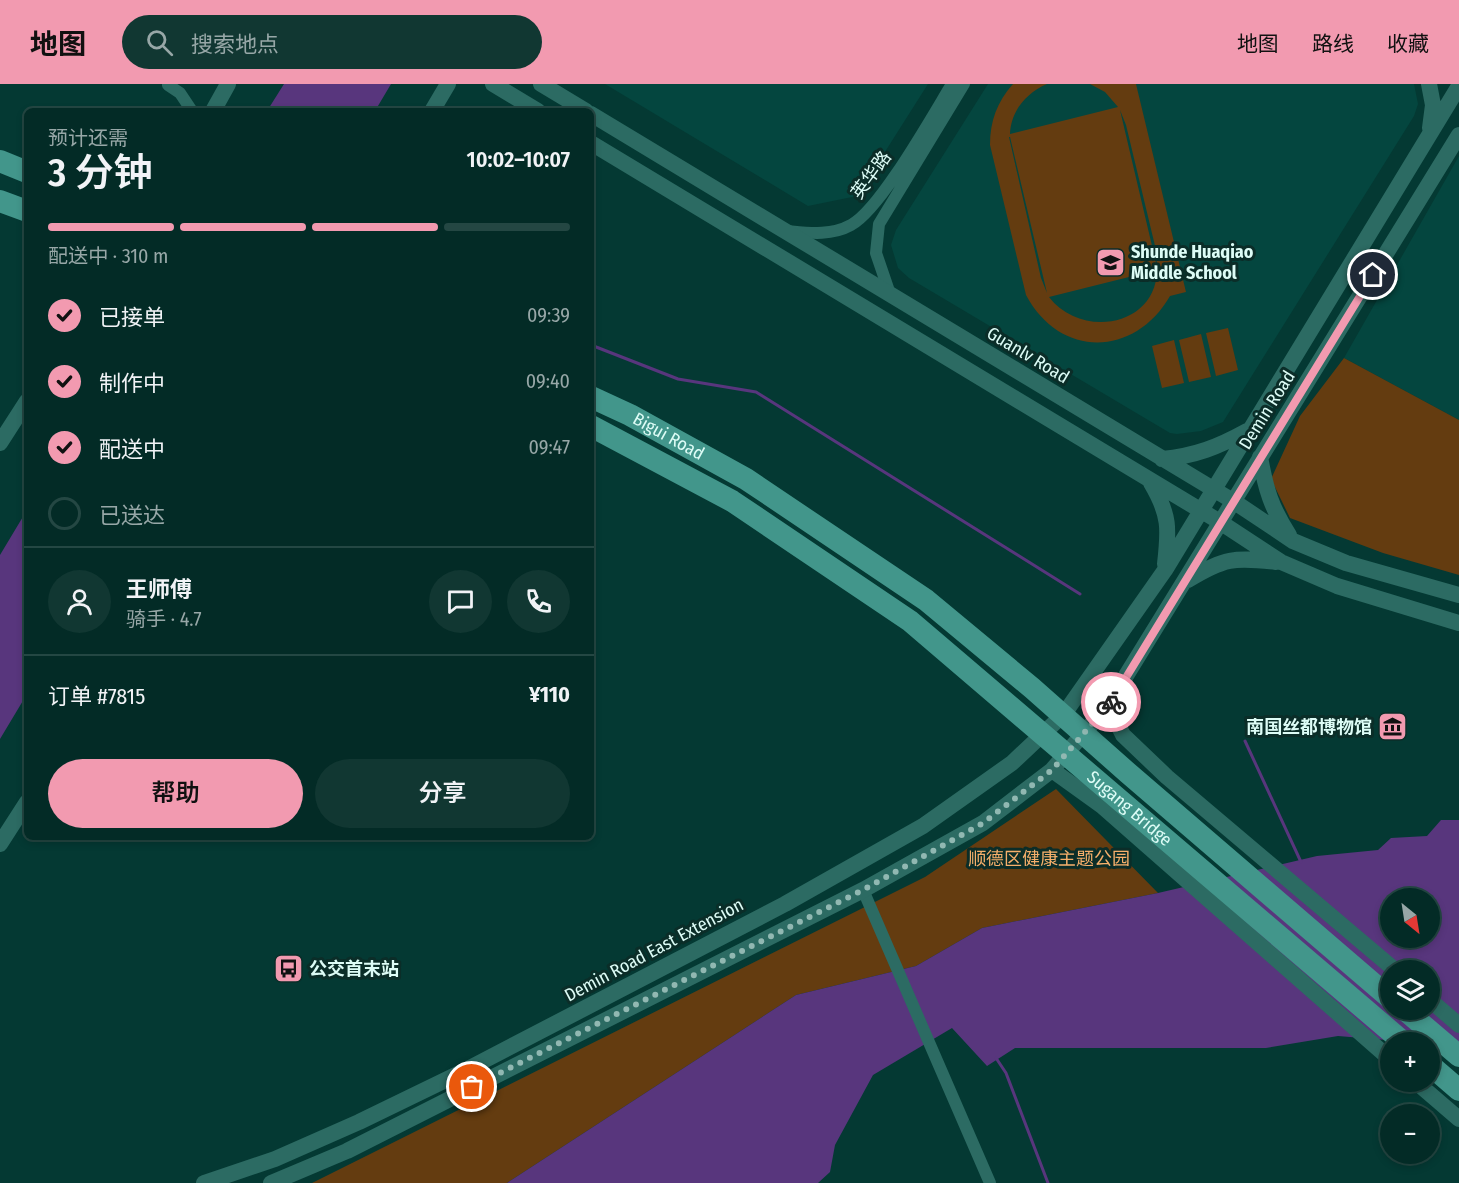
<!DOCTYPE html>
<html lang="zh">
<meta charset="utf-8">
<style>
body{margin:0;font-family:"Fira Sans Condensed","Noto Sans SC",sans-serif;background:#113732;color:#f1f3f6;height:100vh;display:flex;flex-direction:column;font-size:22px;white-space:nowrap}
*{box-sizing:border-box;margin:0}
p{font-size:20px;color:#97a7a7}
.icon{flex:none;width:33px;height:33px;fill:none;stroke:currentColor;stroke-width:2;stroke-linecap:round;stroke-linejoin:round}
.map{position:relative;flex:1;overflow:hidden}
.drawer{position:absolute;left:24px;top:24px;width:570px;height:732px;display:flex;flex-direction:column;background:#032b26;border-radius:9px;box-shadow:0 3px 9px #0003,0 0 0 2px #244743}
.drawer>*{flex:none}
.needle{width:39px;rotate:150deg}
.tools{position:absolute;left:1380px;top:804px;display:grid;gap:12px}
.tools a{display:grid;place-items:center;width:60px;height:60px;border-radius:50%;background:#032b26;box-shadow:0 3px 9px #0003,0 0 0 2px #244743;font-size:30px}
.pin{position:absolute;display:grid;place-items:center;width:51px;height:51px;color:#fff;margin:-26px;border:3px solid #fff;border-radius:50%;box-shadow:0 2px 6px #0007}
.courier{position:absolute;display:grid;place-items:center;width:60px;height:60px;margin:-30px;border:4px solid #f29ab0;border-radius:50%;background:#fff;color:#222;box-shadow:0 2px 8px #0007}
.overview em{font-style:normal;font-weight:600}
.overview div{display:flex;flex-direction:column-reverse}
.overview{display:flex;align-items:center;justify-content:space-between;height:102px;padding:0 24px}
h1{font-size:39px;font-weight:600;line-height:45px}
.bar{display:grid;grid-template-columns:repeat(4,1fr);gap:9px 6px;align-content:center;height:72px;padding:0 24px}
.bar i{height:8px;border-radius:4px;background:#244743}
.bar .on{background:#f29ab0}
.bar p{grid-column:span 4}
.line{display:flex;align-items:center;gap:15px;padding:0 24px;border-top:2px solid #244743}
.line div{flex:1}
.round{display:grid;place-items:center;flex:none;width:63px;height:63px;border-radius:32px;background:#113732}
ol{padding:0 24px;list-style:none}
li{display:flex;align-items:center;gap:18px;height:66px}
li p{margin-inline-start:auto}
li .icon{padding:6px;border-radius:50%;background:#f29ab0;color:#111;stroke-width:4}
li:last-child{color:#97a7a7}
li i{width:33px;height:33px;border:3px solid #244743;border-radius:50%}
.button{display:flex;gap:12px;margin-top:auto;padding:12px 24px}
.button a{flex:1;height:69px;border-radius:36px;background:#f29ab0;color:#111;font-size:24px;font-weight:600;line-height:69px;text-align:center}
.button a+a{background:#113732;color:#f1f3f6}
header{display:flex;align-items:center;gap:36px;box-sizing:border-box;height:84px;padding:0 30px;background:#f29ab0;color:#111}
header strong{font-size:28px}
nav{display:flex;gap:33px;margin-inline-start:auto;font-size:21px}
.search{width:420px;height:54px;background:#113732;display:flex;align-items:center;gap:15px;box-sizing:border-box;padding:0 21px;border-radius:33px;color:#97a7a7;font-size:22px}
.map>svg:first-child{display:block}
.built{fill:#04463f}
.green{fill:#643c10;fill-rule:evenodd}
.water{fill:#58367d;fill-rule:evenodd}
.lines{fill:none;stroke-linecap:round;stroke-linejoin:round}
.stream{stroke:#58367d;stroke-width:3}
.street{stroke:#2c6b63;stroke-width:12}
.secondary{stroke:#2c6b63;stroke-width:16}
.highway{stroke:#42968b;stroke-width:22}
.done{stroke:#91b8b2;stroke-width:6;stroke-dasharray:0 10.8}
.route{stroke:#f29ab0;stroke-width:8}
.labels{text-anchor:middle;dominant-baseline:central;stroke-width:6;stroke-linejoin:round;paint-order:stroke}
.street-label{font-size:18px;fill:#ddfcf6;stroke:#0b2d28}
.poi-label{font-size:18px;font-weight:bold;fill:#ddfcf6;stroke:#0b2d28;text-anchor:start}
.park-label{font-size:18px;fill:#f6af6b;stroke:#0b2d28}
</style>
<header>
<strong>地图</strong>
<div class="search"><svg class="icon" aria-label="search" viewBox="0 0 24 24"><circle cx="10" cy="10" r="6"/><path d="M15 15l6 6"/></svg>搜索地点</div>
<nav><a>地图</a><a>路线</a><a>收藏</a></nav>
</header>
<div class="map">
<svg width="1459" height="1099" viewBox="0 0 1459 1099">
<rect width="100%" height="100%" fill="#043933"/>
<!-- built -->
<path class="built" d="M 605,0 L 928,0 L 857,112 L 808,122 Z
M 988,0 L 1414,0 L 1418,20 L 1414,32 L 1223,338 L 1201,347 L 1177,350 L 1170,349 L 909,194 L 898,184 L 891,161 L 896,146 Z
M 1459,72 L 1459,336 L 1344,274 Z"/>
<!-- green -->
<path class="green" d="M 1013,0 L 1047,0 C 1026,9 1011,27 1010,50 L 1118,23 L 1105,8 L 1090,0 L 1136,0 L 1186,208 L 1170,212 C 1135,273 1060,275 1026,211 L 990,61 C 990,37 997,18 1013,0 ZM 1120,26 L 1126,41 L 1156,166 L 1157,183 ZM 1009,53 L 1010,53 L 1047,209 L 1041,194 ZM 1157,186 C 1156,243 1081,255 1049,213 Z
M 1228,244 L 1238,286 L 1216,292 L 1206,249 Z
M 1201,250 L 1211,293 L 1189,298 L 1179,256 Z
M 1174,256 L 1184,299 L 1162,304 L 1152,262 Z
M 1344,274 L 1459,336 L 1459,491 L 1383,469 L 1290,434 L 1271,395 L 1300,332 Z
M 1056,705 L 1158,809 L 982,844 L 916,882 L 796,911 L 507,1099 L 312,1099 L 925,793 Z"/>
<!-- water -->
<path class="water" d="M 284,0 L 391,0 L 375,27 L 267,27 Z
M 27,426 L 27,610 L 0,655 L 0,471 Z
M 1441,736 L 1459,736 L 1459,962 L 1338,952 L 1266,964 L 1015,964 L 987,982 L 952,944 L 873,991 L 835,1061 L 830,1088 L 818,1099 L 507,1099 L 796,911 L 916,882 L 982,844 L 1158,809 L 1317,772 L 1378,766 L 1391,754 L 1427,752 ZM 1390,814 L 1430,814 L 1430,854 L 1390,854 ZM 1390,886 L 1430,886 L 1430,926 L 1390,926 Z"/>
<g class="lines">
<!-- stream -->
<path class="stream" d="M 591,261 L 678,295 L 756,308 L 1080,510
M 1245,657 L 1301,778
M 996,974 L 1006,989 L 1048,1099"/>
<!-- street -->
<path class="street" d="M 168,1 L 180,9 L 192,27
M 788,147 C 809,149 831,152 851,141 C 880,126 933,31 952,0
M 890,210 L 876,169 L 879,140 L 964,0
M 863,806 L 990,1099"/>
<!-- secondary -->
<path class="secondary" d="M 493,0 L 538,27
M 541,0 L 586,27
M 1429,0 L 1433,21 L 1430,44
M 213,27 L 228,0
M 432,27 L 448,0
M 591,30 L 1233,417 L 1293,457 L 1346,479 L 1459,511
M 591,59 L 1220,438 L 1281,478 L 1337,502 L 1459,539
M 0,359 L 27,317
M 1260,373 C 1266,406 1271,423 1289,451
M 1162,375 C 1195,372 1218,363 1247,347
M 1151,399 C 1170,431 1169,445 1165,480
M 1188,496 C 1224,474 1234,473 1276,478
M 1108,621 L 1123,651 L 1167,693 L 1395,886
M 1052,686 L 1102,722 L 1390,975
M 0,760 L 27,718
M 1430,916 L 1459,941
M 1416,998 L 1459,1035
M 204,1099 L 275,1075 L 359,1038 L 462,988 L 785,820 L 923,742 L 1012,679 L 1064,630 L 1165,486 L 1459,2
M 271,1099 L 347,1067 L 863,806 L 983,739 L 1052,686 L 1108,621 L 1459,51"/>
<!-- highway -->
<g class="highway">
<path d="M 0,77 L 27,88"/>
<path d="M 0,117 L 27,127"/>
<path id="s1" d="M 591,313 L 630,331 L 746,395 L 926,516 L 1032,604 L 1128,689 L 1390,914"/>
<path id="s2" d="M 591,342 L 732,417 L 910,537 L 1403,958"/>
<path d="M 1405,926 L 1459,972"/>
<path d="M 1430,981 L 1459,1006"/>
</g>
</g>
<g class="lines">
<!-- done -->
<path class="done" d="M 472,1003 L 863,806 L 983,739 L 1052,686 L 1111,618"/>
<!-- route -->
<path class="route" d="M 1111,618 L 1373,191"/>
</g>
<!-- icons -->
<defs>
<symbol id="school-square" viewBox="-11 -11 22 22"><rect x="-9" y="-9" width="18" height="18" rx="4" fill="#f29ab0" stroke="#0b2d28"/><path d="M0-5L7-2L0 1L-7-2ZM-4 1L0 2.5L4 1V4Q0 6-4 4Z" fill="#111"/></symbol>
<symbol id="museum-square" viewBox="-11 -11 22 22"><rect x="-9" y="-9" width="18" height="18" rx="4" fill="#f29ab0" stroke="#0b2d28"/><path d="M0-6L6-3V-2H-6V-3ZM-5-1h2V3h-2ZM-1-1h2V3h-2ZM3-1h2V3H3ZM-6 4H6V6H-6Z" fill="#111"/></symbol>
<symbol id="bus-square" viewBox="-11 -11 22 22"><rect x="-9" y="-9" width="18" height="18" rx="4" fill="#f29ab0" stroke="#0b2d28"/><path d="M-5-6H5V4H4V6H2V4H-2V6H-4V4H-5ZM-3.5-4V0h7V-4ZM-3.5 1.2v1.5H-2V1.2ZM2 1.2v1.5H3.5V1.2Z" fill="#111"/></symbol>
</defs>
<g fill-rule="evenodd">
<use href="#school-square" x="1094" y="162" width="33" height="33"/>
<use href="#museum-square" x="1376" y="626" width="33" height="33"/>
<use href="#bus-square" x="272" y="868" width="33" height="33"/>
</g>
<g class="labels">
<!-- street labels -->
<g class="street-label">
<text transform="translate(871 91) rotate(-54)">英华路</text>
<text transform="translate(1028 271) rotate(31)">Guanlv Road</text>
<text transform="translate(1267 326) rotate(-58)">Demin Road</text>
<text stroke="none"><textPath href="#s1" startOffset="87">Bigui Road</textPath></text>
<text stroke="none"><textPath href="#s2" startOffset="663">Sugang Bridge</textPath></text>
<text transform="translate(654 866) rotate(-28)">Demin Road East Extension</text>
</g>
<!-- poi labels -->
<g class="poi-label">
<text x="1131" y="168">Shunde Huaqiao<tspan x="1131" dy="21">Middle School</tspan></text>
<text x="1372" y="643" text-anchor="end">南国丝都博物馆</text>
<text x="309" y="885">公交首末站</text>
</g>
<!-- park labels -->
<g class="park-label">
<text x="1049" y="775">顺德区健康主题公园</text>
</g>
</g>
</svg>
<div class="tools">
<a><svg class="needle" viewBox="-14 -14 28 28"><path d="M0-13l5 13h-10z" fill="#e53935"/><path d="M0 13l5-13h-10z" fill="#97a7a7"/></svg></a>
<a><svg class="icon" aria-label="layers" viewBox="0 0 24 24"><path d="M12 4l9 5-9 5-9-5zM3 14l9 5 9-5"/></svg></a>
<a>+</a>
<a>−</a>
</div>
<div class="pin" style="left:472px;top:1003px;background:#ea580c"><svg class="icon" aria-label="bag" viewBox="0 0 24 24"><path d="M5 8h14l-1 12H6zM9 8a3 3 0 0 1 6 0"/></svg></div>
<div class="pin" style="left:1373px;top:191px;background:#1f2937"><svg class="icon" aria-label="home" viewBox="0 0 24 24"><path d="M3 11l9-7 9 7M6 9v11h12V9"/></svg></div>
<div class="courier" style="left:1111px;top:618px"><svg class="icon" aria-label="bike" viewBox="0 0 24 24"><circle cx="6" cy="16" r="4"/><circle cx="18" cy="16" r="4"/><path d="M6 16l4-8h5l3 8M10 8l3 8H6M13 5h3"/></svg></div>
<section class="drawer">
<div class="overview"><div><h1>3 分钟</h1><p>预计还需</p></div><em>10:02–10:07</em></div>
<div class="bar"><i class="on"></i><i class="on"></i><i class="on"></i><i></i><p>配送中 · 310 m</p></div>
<ol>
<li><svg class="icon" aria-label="check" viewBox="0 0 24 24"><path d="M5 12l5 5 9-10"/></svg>已接单<p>09:39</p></li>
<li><svg class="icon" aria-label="check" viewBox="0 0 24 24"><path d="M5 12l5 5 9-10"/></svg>制作中<p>09:40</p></li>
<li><svg class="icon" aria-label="check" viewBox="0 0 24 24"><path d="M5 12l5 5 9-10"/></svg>配送中<p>09:47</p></li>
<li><i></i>已送达</li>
</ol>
<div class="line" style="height:108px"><a class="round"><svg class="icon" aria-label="person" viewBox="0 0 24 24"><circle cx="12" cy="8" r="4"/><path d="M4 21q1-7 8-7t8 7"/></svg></a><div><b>王师傅</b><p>骑手 · 4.7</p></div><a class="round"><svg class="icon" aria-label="chat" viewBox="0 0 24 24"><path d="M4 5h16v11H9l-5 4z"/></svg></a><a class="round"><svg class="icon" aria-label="phone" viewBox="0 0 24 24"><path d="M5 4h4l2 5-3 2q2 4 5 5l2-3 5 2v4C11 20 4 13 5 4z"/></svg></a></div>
<div class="line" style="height:78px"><div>订单 #7815</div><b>¥110</b></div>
<div class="button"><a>帮助</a><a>分享</a></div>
</section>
</div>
